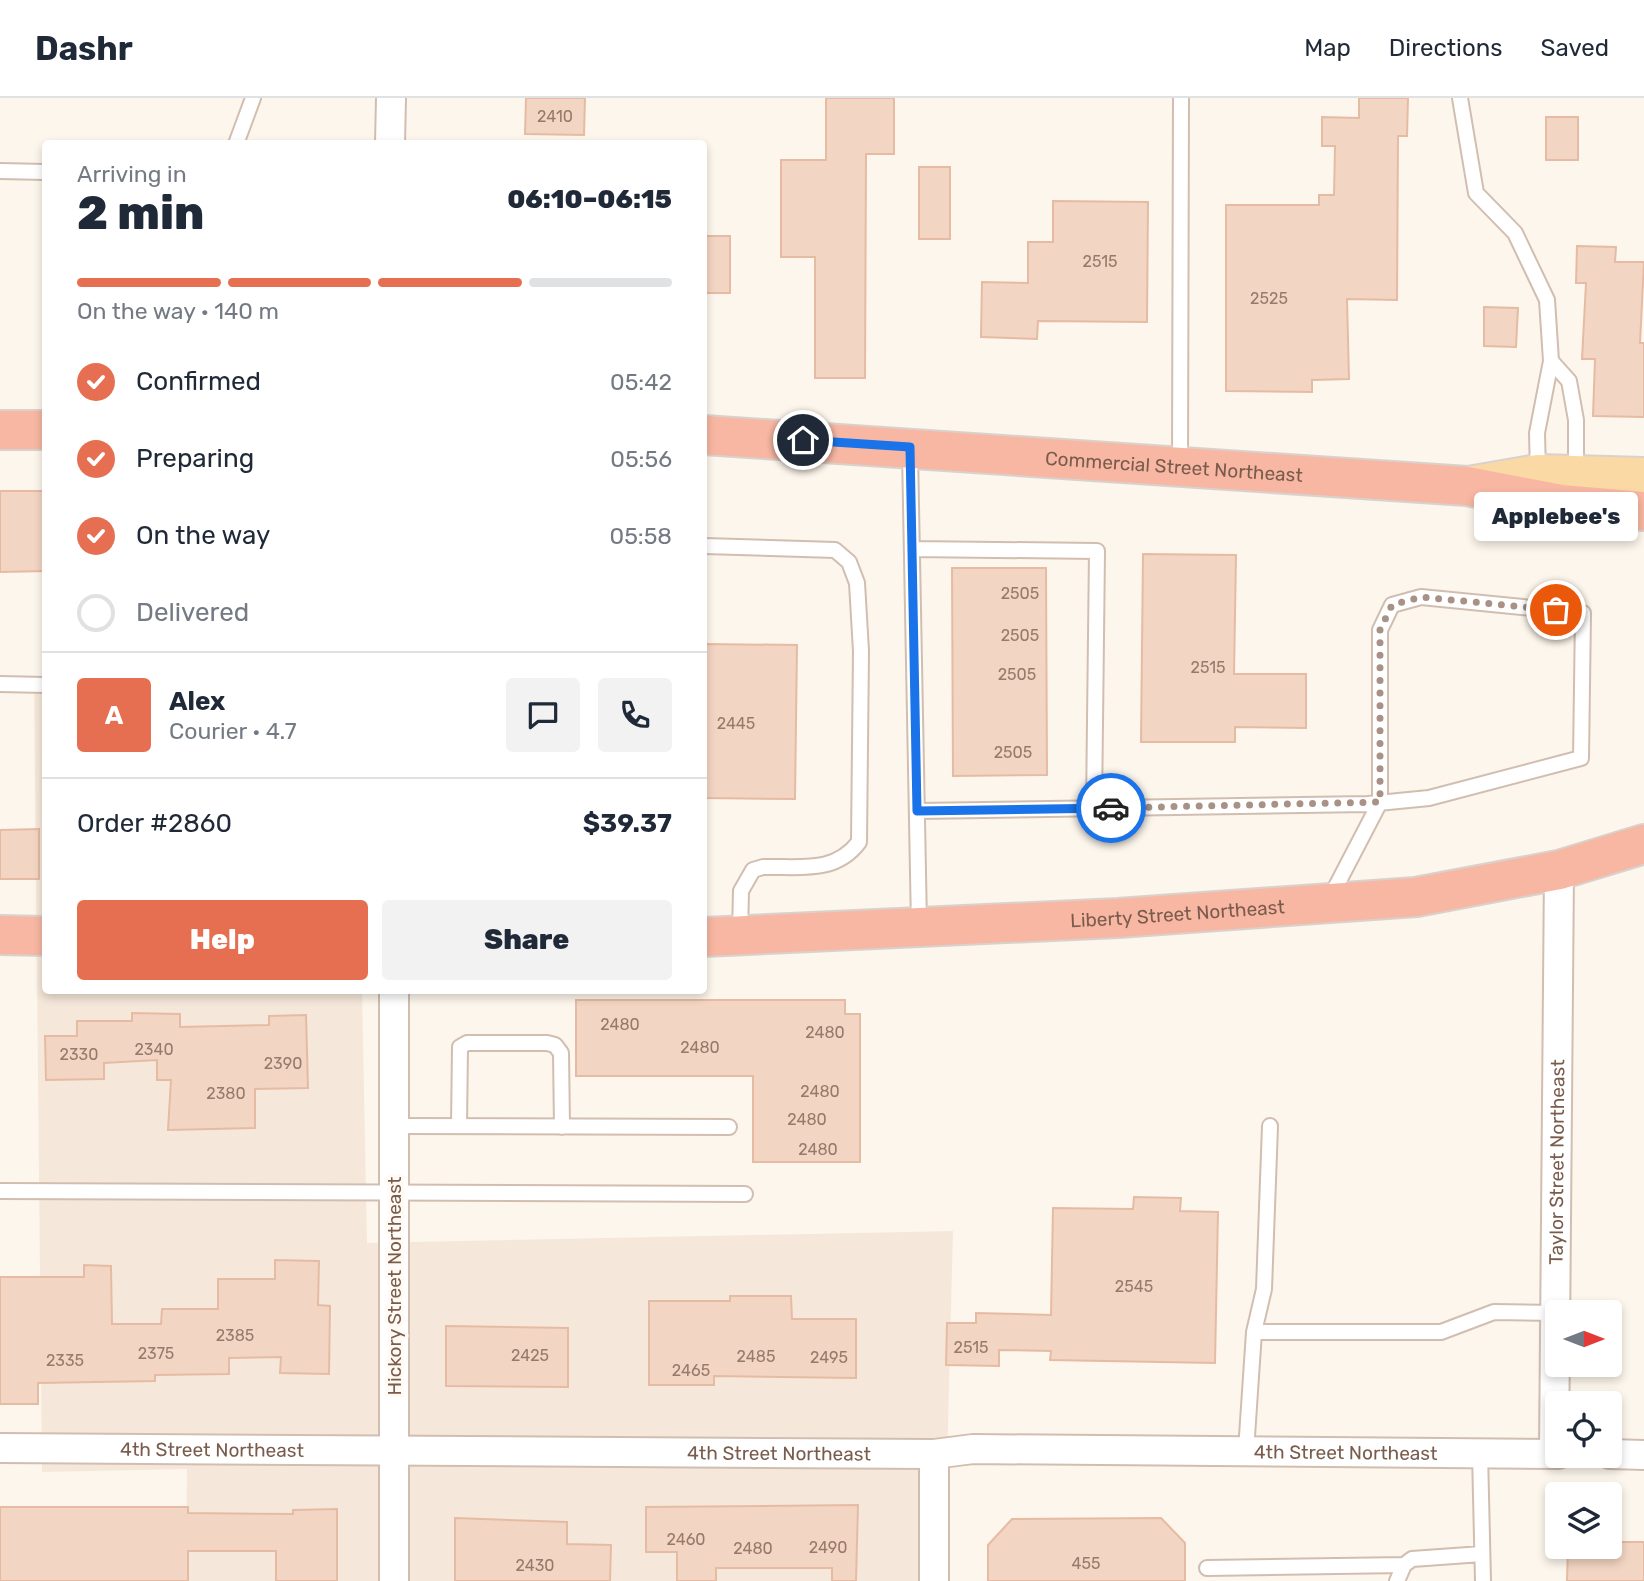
<!DOCTYPE html>
<meta charset="utf-8">
<style>
body{margin:0;font-family:Rubik,sans-serif;background:#f2f2f3;color:#1f2937;height:100vh;display:flex;flex-direction:column;font-size:26px;white-space:nowrap}
*{box-sizing:border-box;margin:0}
p{font-size:23px;color:#747a83}
.icon{flex:none;width:38px;height:38px;fill:none;stroke:currentColor;stroke-width:2;stroke-linecap:round;stroke-linejoin:round}
.map{position:relative;flex:1;overflow:hidden}
.details{position:absolute;left:42px;top:42px;width:665px;height:854px;display:flex;flex-direction:column;background:#fff;border-radius:7px;box-shadow:0 4px 10px #0003}
.details>*{flex:none}
.needle{width:46px;rotate:90deg}
.buttons{position:absolute;left:1545px;top:1202px;display:grid;gap:14px}
.buttons a{display:grid;place-items:center;width:77px;height:77px;border-radius:7px;background:#fff;box-shadow:0 4px 10px #0003;font-size:35px}
.pin{position:absolute;display:grid;place-items:center;width:60px;height:60px;color:#fff;margin:-30px;border:4px solid #fff;border-radius:50%;box-shadow:0 2px 7px #0007}
.courier{position:absolute;display:grid;place-items:center;width:70px;height:70px;margin:-35px;border:5px solid #1a73e8;border-radius:50%;background:#fff;color:#222;box-shadow:0 2px 9px #0007}
.bubble{position:absolute;height:49px;border-radius:7px;background:#fff;box-shadow:0 4px 10px #0003;font-size:23px;font-weight:800;line-height:49px;text-align:center}
.headline em{font-style:normal;font-weight:800}
.headline div{display:flex;flex-direction:column-reverse}
.headline{display:flex;align-items:center;justify-content:space-between;height:119px;padding:0 35px}
h1{font-size:46px;font-weight:800;line-height:52px}
.bar{display:grid;grid-template-columns:repeat(4,1fr);gap:10px 7px;align-content:center;height:84px;padding:0 35px}
.bar i{height:9px;border-radius:5px;background:#e0e1e3}
.bar .selected{background:#e76f51}
.bar p{grid-column:span 4}
.line{display:flex;align-items:center;gap:18px;padding:0 35px;border-top:2px solid #e0e1e3}
.line div{flex:1}
.round{display:grid;place-items:center;flex:none;width:74px;height:74px;border-radius:7px;background:#f2f2f3}
ol{padding:0 35px;list-style:none}
li{display:flex;align-items:center;gap:21px;height:77px}
li p{margin-inline-start:auto}
li .icon{padding:7px;border-radius:50%;background:#e76f51;color:#fff;stroke-width:4}
li:last-child{color:#747a83}
li i{width:38px;height:38px;border:4px solid #e0e1e3;border-radius:50%}
.button{display:flex;gap:14px;margin-top:auto;padding:14px 35px}
.button a{flex:1;height:80px;border-radius:7px;background:#e76f51;color:#fff;font-size:28px;font-weight:800;line-height:80px;text-align:center}
.button a+a{background:#f2f2f3;color:#1f2937}
header{display:flex;align-items:center;gap:42px;box-sizing:border-box;height:98px;padding:0 35px;background:#fff;border-bottom:2px solid #e0e1e3}
header strong{font-size:33px}
nav{display:flex;gap:38px;margin-inline-start:auto;font-size:24px}
.map>svg:first-child{display:block}
.residential{fill:#f5e8da}
.building{fill:#f3d5c3;stroke:#e6bba3;stroke-width:2}
.lines{fill:none;stroke-linecap:round;stroke-linejoin:round}
.lane-casing{stroke:#d1beb0;stroke-width:18}
.street-casing{stroke:#d1beb0;stroke-width:32}
.primary-casing{stroke:#dad1cd;stroke-width:42}
.highway-casing{stroke:#dad1cd;stroke-width:42}
.lane{stroke:#fff;stroke-width:14}
.street{stroke:#fff;stroke-width:28}
.primary{stroke:#fbd9a5;stroke-width:38}
.highway{stroke:#f7b7a3;stroke-width:38}
.done{stroke:#a89285;stroke-width:7;stroke-dasharray:0 12.6}
.route{stroke:#1a73e8;stroke-width:9}
.labels{text-anchor:middle;dominant-baseline:central;stroke-width:7;stroke-linejoin:round;paint-order:stroke}
.number-label{font-size:16px;fill:#987a6a}
.street-label{font-size:19px;fill:#7a5c4d;stroke:#fffaf3}
</style>
<header>
<strong>Dashr</strong>
<nav><a>Map</a><a>Directions</a><a>Saved</a></nav>
</header>
<div class="map">
<svg width="1644" height="1483" viewBox="0 0 1644 1483">
<rect width="100%" height="100%" fill="#fdf6ec"/>
<!-- residential -->
<path class="residential" d="M 34,581 L 46,581 L 46,892 L 362,893 L 367,1145 L 953,1133 L 944,1483 L 186,1483 L 187,1371 L 42,1374 Z"/>
<!-- building -->
<path class="building" d="M 526,0 L 585,0 L 584,37 L 525,36 Z
M 826,0 L 894,0 L 894,56 L 866,56 L 865,280 L 815,280 L 815,159 L 781,159 L 781,62 L 826,62 Z
M 1359,0 L 1408,0 L 1407,38 L 1398,38 L 1397,202 L 1347,201 L 1349,281 L 1312,282 L 1312,294 L 1226,293 L 1226,107 L 1319,107 L 1319,97 L 1334,97 L 1335,48 L 1322,48 L 1322,19 L 1359,20 Z
M 1546,19 L 1578,19 L 1578,62 L 1546,62 Z
M 919,69 L 950,69 L 950,141 L 919,141 Z
M 1053,103 L 1148,104 L 1147,224 L 1038,223 L 1037,241 L 981,239 L 982,184 L 1028,185 L 1028,144 L 1053,144 Z
M 704,138 L 730,138 L 730,195 L 704,195 Z
M 1577,148 L 1616,149 L 1615,164 L 1644,164 L 1640,245 L 1644,245 L 1644,319 L 1593,318 L 1595,261 L 1582,261 L 1586,185 L 1576,185 Z
M 1484,209 L 1518,210 L 1516,249 L 1484,248 Z
M 0,393 L 46,393 L 46,473 L 0,474 Z
M 1143,456 L 1236,457 L 1234,576 L 1306,576 L 1306,630 L 1235,629 L 1235,644 L 1141,644 Z
M 952,470 L 1046,470 L 1047,677 L 953,678 Z
M 704,546 L 797,547 L 795,701 L 704,700 Z
M 39,731 L 39,781 L 0,781 L 0,732 Z
M 576,902 L 845,902 L 845,916 L 860,916 L 860,1064 L 753,1064 L 753,978 L 576,978 Z
M 132,915 L 180,916 L 180,929 L 269,927 L 269,918 L 306,917 L 308,990 L 255,991 L 255,1030 L 168,1032 L 171,982 L 157,982 L 157,962 L 104,965 L 104,981 L 46,982 L 45,938 L 77,938 L 77,923 L 132,923 Z
M 1134,1099 L 1181,1100 L 1180,1113 L 1218,1114 L 1215,1265 L 1050,1262 L 1051,1253 L 999,1252 L 999,1268 L 946,1267 L 947,1225 L 976,1225 L 976,1215 L 1051,1217 L 1053,1110 L 1133,1111 Z
M 275,1162 L 319,1163 L 318,1207 L 330,1208 L 329,1276 L 280,1275 L 281,1259 L 229,1260 L 229,1276 L 155,1277 L 155,1283 L 38,1285 L 38,1306 L 0,1306 L 0,1179 L 84,1179 L 84,1167 L 111,1168 L 112,1226 L 161,1226 L 162,1211 L 218,1211 L 218,1181 L 275,1181 Z
M 730,1198 L 791,1198 L 792,1221 L 856,1221 L 856,1280 L 714,1278 L 714,1287 L 649,1287 L 649,1203 L 730,1203 Z
M 446,1228 L 568,1230 L 568,1289 L 446,1288 Z
M 858,1407 L 856,1483 L 832,1483 L 832,1470 L 716,1470 L 716,1483 L 677,1483 L 677,1454 L 646,1454 L 646,1409 Z
M 0,1409 L 188,1409 L 188,1415 L 293,1416 L 293,1412 L 337,1411 L 337,1483 L 276,1483 L 276,1453 L 188,1453 L 188,1483 L 0,1483 Z
M 455,1420 L 567,1424 L 567,1446 L 611,1447 L 610,1483 L 455,1483 Z
M 1161,1420 L 1185,1445 L 1185,1483 L 988,1483 L 988,1447 L 1012,1421 Z
M 1610,1444 L 1644,1444 L 1644,1483 L 1567,1483 L 1568,1449 L 1610,1449 Z"/>
<g class="lines">
<defs>
<path id="lane" d="M 1460,0 L 1476,95 L 1515,135 L 1547,202 L 1551,263 L 1537,335 L 1538,375
M 236,46 L 253,0
M 0,73 L 46,74
M 1551,263 L 1569,283 L 1576,322 L 1576,377
M 910,354 L 919,827
M 1180,366 L 1181,0
M 704,448 L 835,452 L 849,464 L 857,485 L 861,553 L 859,744 C 835,776 800,768 763,769 L 753,772 L 741,793 L 740,835
M 912,451 L 1097,453 L 1094,710
M 0,586 L 46,587
M 917,713 L 1368,706 L 1429,700 L 1581,660 L 1583,515 L 1421,499 L 1392,507 L 1380,532 L 1380,704 L 1329,802
M 394,1028 L 729,1029
M 459,1028 L 460,949 L 467,945 L 547,945 L 555,947 L 561,955 L 562,1029
M 0,1093 L 745,1096
M 1254,1234 L 1264,1191 L 1270,1028
M 1246,1353 L 1254,1234 L 1441,1234 L 1494,1214 L 1555,1215
M 1480,1355 L 1483,1483
M 1207,1470 L 1404,1467
M 1397,1483 L 1404,1467 L 1412,1461 L 1482,1456"/>
<g id="street">
<path d="M 390,46 L 391,0"/>
<path id="s1" d="M 0,1350 L 934,1356 L 973,1351 L 1558,1356"/>
<path id="s2" d="M 1554,1356 L 1559,772"/>
<path d="M 1610,1356 L 1644,1357"/>
<path d="M 394,1483 L 394,892"/>
<path d="M 934,1483 L 934,1356"/>
</g>
<path id="primary" d="M 1469,388 L 1538,376 L 1644,379"/>
<g id="highway">
<path d="M 0,332 L 46,332"/>
<path id="s3" d="M 704,337 L 1467,388 L 1561,406 L 1644,413"/>
<path d="M 0,837 L 46,838"/>
<path id="s4" d="M 704,839 L 1118,820 L 1416,799 L 1559,772 L 1644,746"/>
</g>
</defs>
<!-- lane casing -->
<use href="#lane" class="lane-casing"/>
<!-- street casing -->
<use href="#street" class="street-casing"/>
<!-- primary casing -->
<use href="#primary" class="primary-casing"/>
<!-- highway casing -->
<use href="#highway" class="highway-casing"/>
<!-- lane -->
<use href="#lane" class="lane"/>
<!-- street -->
<use href="#street" class="street"/>
<!-- primary -->
<use href="#primary" class="primary"/>
<!-- highway -->
<use href="#highway" class="highway"/>
</g>
<g class="lines">
<!-- done -->
<path class="done" d="M 1111,710 L 1380,704 L 1380,532 L 1392,507 L 1421,499 L 1556,512"/>
<!-- route -->
<path class="route" d="M 803,342 L 910,349 L 917,713 L 1111,710"/>
</g>
<g class="labels">
<!-- number labels -->
<g class="number-label">
<text x="555" y="18">2410</text>
<text x="1100" y="163">2515</text>
<text x="1269" y="200">2525</text>
<text x="1020" y="495">2505</text>
<text x="1020" y="537">2505</text>
<text x="1208" y="569">2515</text>
<text x="1017" y="576">2505</text>
<text x="736" y="625">2445</text>
<text x="1013" y="654">2505</text>
<text x="620" y="926">2480</text>
<text x="825" y="934">2480</text>
<text x="700" y="949">2480</text>
<text x="154" y="951">2340</text>
<text x="79" y="956">2330</text>
<text x="283" y="965">2390</text>
<text x="820" y="993">2480</text>
<text x="226" y="995">2380</text>
<text x="807" y="1021">2480</text>
<text x="818" y="1051">2480</text>
<text x="1134" y="1188">2545</text>
<text x="235" y="1237">2385</text>
<text x="971" y="1249">2515</text>
<text x="156" y="1255">2375</text>
<text x="530" y="1257">2425</text>
<text x="756" y="1258">2485</text>
<text x="829" y="1259">2495</text>
<text x="65" y="1262">2335</text>
<text x="691" y="1272">2465</text>
<text x="686" y="1441">2460</text>
<text x="828" y="1449">2490</text>
<text x="753" y="1450">2480</text>
<text x="1086" y="1465">455</text>
<text x="535" y="1467">2430</text>
</g>
<!-- street labels -->
<g class="street-label">
<text stroke="none"><textPath href="#s3" startOffset="471">Commercial Street Northeast</textPath></text>
<text stroke="none"><textPath href="#s4" startOffset="474">Liberty Street Northeast</textPath></text>
<text stroke="none"><textPath href="#s2" startOffset="292">Taylor Street Northeast</textPath></text>
<text transform="translate(394 1188) rotate(-90)">Hickory Street Northeast</text>
<text stroke="none"><textPath href="#s1" startOffset="212">4th Street Northeast</textPath></text>
<text stroke="none"><textPath href="#s1" startOffset="1346">4th Street Northeast</textPath></text>
<text stroke="none"><textPath href="#s1" startOffset="779">4th Street Northeast</textPath></text>
</g>
</g>
</svg>
<div class="buttons">
<a><svg class="needle" viewBox="-14 -14 28 28"><path d="M0-13l5 13h-10z" fill="#e53935"/><path d="M0 13l5-13h-10z" fill="#747a83"/></svg></a>
<a><svg class="icon" aria-label="locate" viewBox="0 0 24 24"><circle cx="12" cy="12" r="6"/><path d="M12 2v4M12 18v4M2 12h4M18 12h4"/></svg></a>
<a><svg class="icon" aria-label="layers" viewBox="0 0 24 24"><path d="M12 4l9 5-9 5-9-5zM3 14l9 5 9-5"/></svg></a>
</div>
<div class="pin" style="left:1556px;top:512px;background:#ea580c"><svg class="icon" aria-label="bag" viewBox="0 0 24 24"><path d="M5 8h14l-1 12H6zM9 8a3 3 0 0 1 6 0"/></svg></div>
<div class="pin" style="left:803px;top:342px;background:#1f2937"><svg class="icon" aria-label="home" viewBox="0 0 24 24"><path d="M3 11l9-7 9 7M6 9v11h12V9"/></svg></div>
<div class="courier" style="left:1111px;top:710px"><svg class="icon" aria-label="car" viewBox="0 0 24 24"><path d="M5 17H2v-5l4-1 3-4h7l3 4 3 1v5h-3M9 17h6M6 11h13"/><circle cx="7" cy="17" r="2"/><circle cx="17" cy="17" r="2"/></svg></div>
<div class="bubble" style="left:1474px;top:394px;width:164px">Applebee's</div>
<section class="details">
<div class="headline"><div><h1>2 min</h1><p>Arriving in</p></div><em>06:10–06:15</em></div>
<div class="bar"><i class="selected"></i><i class="selected"></i><i class="selected"></i><i></i><p>On the way · 140 m</p></div>
<ol>
<li><svg class="icon" aria-label="check" viewBox="0 0 24 24"><path d="M5 12l5 5 9-10"/></svg>Confirmed<p>05:42</p></li>
<li><svg class="icon" aria-label="check" viewBox="0 0 24 24"><path d="M5 12l5 5 9-10"/></svg>Preparing<p>05:56</p></li>
<li><svg class="icon" aria-label="check" viewBox="0 0 24 24"><path d="M5 12l5 5 9-10"/></svg>On the way<p>05:58</p></li>
<li><i></i>Delivered</li>
</ol>
<div class="line" style="height:126px"><b class="round" style="background:#e76f51;color:#fff">A</b><div><b>Alex</b><p>Courier · 4.7</p></div><a class="round"><svg class="icon" aria-label="chat" viewBox="0 0 24 24"><path d="M4 5h16v11H9l-5 4z"/></svg></a><a class="round"><svg class="icon" aria-label="phone" viewBox="0 0 24 24"><path d="M5 4h4l2 5-3 2q2 4 5 5l2-3 5 2v4C11 20 4 13 5 4z"/></svg></a></div>
<div class="line" style="height:91px"><div>Order #2860</div><b>$39.37</b></div>
<div class="button"><a>Help</a><a>Share</a></div>
</section>
</div>
